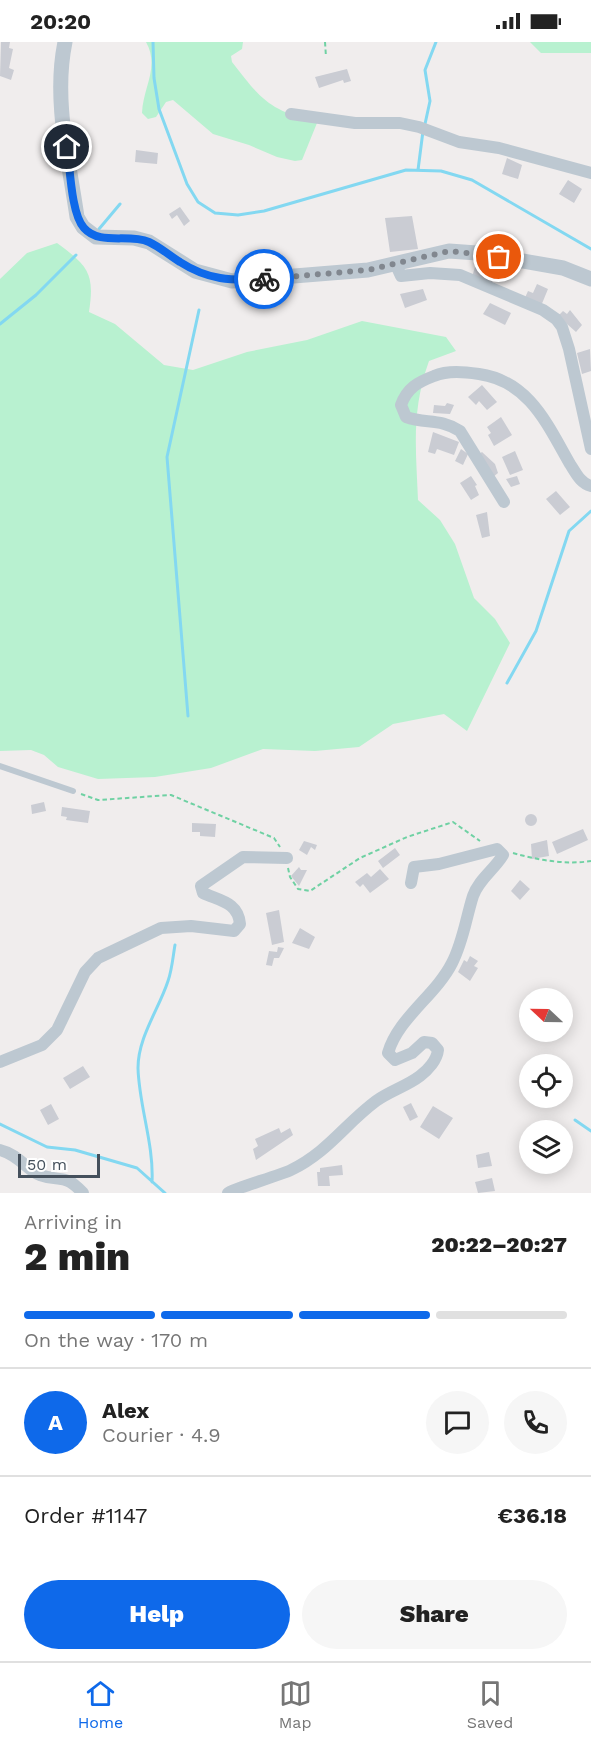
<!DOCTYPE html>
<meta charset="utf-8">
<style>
body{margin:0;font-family:"Work Sans",sans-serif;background:#f6f6f6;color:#222;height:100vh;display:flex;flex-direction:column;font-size:22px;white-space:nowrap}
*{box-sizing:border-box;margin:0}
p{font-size:20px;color:#767676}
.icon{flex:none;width:33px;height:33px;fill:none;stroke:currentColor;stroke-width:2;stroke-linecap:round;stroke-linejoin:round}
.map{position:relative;height:1151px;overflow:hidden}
.sheet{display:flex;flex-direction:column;background:#fff;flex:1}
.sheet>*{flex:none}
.needle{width:39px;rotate:292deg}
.fabs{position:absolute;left:519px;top:946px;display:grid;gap:12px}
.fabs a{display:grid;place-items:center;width:54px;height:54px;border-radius:50%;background:#fff;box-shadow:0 3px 15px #0003;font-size:30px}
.scale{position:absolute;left:18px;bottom:15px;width:82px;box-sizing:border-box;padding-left:6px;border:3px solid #45505c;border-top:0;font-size:16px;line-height:21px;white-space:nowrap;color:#45505c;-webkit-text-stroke:4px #fff;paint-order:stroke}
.pin{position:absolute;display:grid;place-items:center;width:51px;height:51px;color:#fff;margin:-26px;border:3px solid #fff;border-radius:50%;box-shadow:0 2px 6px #0007}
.courier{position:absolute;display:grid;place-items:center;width:60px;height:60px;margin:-30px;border:4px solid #0e69ea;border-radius:50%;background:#fff;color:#222;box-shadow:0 2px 8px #0007}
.summary em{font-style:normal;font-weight:800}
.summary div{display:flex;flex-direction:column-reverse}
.summary{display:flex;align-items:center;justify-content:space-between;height:102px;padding:0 24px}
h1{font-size:39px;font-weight:800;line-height:45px}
.bar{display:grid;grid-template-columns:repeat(4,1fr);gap:9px 6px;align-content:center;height:72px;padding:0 24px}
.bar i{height:8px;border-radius:4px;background:#e0e0e0}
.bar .selected{background:#0e69ea}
.bar p{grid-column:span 4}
.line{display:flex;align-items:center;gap:15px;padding:0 24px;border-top:2px solid #e0e0e0}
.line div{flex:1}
.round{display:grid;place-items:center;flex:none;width:63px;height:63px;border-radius:32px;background:#f6f6f6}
.primary-button{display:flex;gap:12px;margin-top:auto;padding:12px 24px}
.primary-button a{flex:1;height:69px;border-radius:36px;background:#0e69ea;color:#fff;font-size:24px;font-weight:800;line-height:69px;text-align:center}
.primary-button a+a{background:#f6f6f6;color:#222}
.status{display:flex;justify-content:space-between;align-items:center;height:42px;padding:0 30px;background:#fff;direction:ltr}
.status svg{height:16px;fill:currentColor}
.tab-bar{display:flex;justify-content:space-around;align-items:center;height:84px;border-top:2px solid #e0e0e0;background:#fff;font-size:16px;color:#767676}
.tab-bar a{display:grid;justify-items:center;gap:3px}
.tab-bar .selected{color:#0e69ea}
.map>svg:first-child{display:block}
.green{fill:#b8f1d0}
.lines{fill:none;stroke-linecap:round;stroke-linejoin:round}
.stream{stroke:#83d8f1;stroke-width:3}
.building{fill:#caccd3}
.path{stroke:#6fd1a3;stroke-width:2;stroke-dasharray:4.5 3;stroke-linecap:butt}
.service{stroke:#bdc8d1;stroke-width:6}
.minor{stroke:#bdc8d1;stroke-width:12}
.tertiary{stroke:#bdc8d1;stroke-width:15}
.done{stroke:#81878f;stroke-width:6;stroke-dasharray:0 10.8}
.route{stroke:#0e69ea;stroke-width:8}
</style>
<div class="status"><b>20:20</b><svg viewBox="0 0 49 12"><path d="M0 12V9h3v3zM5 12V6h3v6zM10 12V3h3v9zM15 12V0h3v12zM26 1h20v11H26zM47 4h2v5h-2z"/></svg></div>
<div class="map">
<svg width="591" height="1151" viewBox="0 0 591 1151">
<rect width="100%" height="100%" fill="#f0eded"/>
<!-- green -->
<path class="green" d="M 146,0 L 243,0 L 242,7 L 231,14 L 232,20 C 262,59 269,67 317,81 L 302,118 L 295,119 L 277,115 L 249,103 L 213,92 L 173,58 L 166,60 L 156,75 L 148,77 L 142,71 C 143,45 160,25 146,0 Z
M 530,0 L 591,0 L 591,11 L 541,11 Z
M 57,201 C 88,224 95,231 89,270 L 115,282 L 164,323 L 193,328 L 247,310 L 307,298 L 362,279 L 446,295 L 456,309 L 429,319 C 411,369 416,407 418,458 L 440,478 L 455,502 L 474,556 L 495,577 L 510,601 L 467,689 L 444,672 L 393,682 L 359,705 L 315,709 L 263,707 L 211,726 L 155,735 L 98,737 L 58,725 L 44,713 L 31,708 L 0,709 L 0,237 L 27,211 Z"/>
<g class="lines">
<!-- stream -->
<path class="stream" d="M 153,0 L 154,36 L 159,67 L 187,142 L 198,160 L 215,171 L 238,173 L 264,169 L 406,128 L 441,129 L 472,138 L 591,207
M 425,82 L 430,59 L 425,28 L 436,0
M 418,128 L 423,89
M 99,187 L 120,162
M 0,282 L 36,253 L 76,213
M 507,641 L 536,589 L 569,489 L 591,469
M 188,674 L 167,415 L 199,268
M 575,1078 L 591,1089
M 0,1082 L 47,1105 L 75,1108 L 137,1126 L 165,1151
M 152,1140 C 154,1102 139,1064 138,1026 C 138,995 159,967 168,939 C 172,928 173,914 175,903"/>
</g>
<!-- building -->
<path class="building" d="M 1,0 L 10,0 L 9,6 L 13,7 L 9,26 L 14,28 L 11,38 L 0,34 Z
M 347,27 L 351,39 L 344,41 L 343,38 L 319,46 L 315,35 Z
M 136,108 L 158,111 L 157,122 L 135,120 Z
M 507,116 L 522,123 L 518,137 L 502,132 Z
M 568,138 L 582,147 L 574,161 L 559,152 Z
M 180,165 L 190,179 L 184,184 L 177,173 L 172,177 L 169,172 Z
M 412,174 L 418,207 L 390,210 L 385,176 Z
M 475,225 L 495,230 L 492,240 L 472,235 Z
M 537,242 L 548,247 L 541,264 L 524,258 L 528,249 L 533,251 Z
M 423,247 L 427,258 L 405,266 L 400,252 Z
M 490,261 L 511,271 L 505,283 L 483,272 Z
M 570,268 L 582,283 L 576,290 L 558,274 L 563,269 L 567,272 Z
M 590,307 L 591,329 L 582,332 L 577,311 Z
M 482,343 L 497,360 L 487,368 L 479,359 L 476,363 L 468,355 Z
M 447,361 L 454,363 L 450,372 L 433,371 L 434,363 L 445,364 Z
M 501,375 L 512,393 L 494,404 L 488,393 L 491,391 L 487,385 Z
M 433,390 L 459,400 L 454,413 L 437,407 L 435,412 L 428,410 Z
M 461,407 L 468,412 L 463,423 L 455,419 Z
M 515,409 L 523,428 L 510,433 L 502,415 Z
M 482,410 L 495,422 L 498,431 L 493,435 L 478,413 Z
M 471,434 L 477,443 L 475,444 L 479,453 L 471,458 L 460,441 Z
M 517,434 L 520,442 L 511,445 L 506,437 Z
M 556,449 L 570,465 L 560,473 L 546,457 Z
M 487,470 L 490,494 L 482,496 L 476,473 Z
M 44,760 L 46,769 L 32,772 L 31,763 Z
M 62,765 L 90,769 L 88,781 L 66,778 L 67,775 L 61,774 Z
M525 778a6 6 0 1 1 12 0a6 6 0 1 1-12 0Z
M 192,781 L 216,782 L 215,795 L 200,794 L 200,790 L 192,790 Z
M 583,787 L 588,798 L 557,812 L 552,800 Z
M 547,798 L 549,814 L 532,817 L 531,802 Z
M 304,799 L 317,803 L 315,808 L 311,805 L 307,813 L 299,808 Z
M 395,806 L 400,813 L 383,826 L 378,819 Z
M 299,825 L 301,828 L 307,828 L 299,844 L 291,834 Z
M 380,827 L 389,837 L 370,851 L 363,842 L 360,845 L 355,840 L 367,831 L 371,835 Z
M 520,838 L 530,847 L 520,858 L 511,849 Z
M 279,868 L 284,900 L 272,903 L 266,871 Z
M 300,886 L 315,895 L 309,907 L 292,901 Z
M 278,905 L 284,906 L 279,916 L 274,916 L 272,924 L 266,923 L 269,909 L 277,910 Z
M 470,914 L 478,919 L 474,924 L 478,926 L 470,939 L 458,930 L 464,918 L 467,920 Z
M 83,1024 L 90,1035 L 70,1047 L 63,1036 Z
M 411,1061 L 418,1075 L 410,1079 L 403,1065 Z
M 51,1062 L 59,1077 L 48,1083 L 40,1068 Z
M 433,1064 L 453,1076 L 439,1097 L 420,1085 Z
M 279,1086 L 281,1091 L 290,1086 L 293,1093 L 256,1118 L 253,1107 L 258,1104 L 255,1097 Z
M 489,1110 L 492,1124 L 478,1126 L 476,1113 Z
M 342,1123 L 343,1133 L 329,1134 L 330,1144 L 318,1144 L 317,1130 L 320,1130 L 320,1126 Z
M 492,1136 L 495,1149 L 478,1151 L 475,1140 Z"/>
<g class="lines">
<!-- path -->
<path class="path" d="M 325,0 L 326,15
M 81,752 L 98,758 L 171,753 L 274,796 L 280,805
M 513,811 C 538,818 566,823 591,819
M 288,826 L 290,835 L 298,847 L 310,849 L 360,816 L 407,795 L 453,780 L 480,799"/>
<!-- service -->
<path class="service" d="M 0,724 L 73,749"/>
<!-- minor -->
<path class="minor" d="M 291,72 L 355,81 L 400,81 L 419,85 L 459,100 L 499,106 L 591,131
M 395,221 L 401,234 L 430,231 L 460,233 L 543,268 L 556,277 L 562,285 L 569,307 L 591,407
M 504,460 L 460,389 C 440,376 426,382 406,375 L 401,363 C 407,346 418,340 434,334 C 448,328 465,330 479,332 C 529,339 547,382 570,422 C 576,431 580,441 591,444
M 0,1020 L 42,1003 L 57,988 L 85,930 L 98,916 L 161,886 L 191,884 L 234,889 L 240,882 C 238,860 220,859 203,851 L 201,844 L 243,815 L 287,816
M 0,1108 C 18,1112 28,1129 40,1133 C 62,1141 63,1130 83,1151
M 228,1151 C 230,1148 281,1133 291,1128 C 328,1110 345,1082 376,1059 C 390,1049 407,1044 420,1034 C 428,1028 437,1018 438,1008 L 432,1001 L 424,1000 L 412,1011 L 395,1018 L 388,1011 C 398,976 436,953 452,921 C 463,900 466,876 473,854 C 479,837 494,828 503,813 L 497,807 L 439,822 L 414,825 L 411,841"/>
<!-- tertiary -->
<path class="tertiary" d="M 65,0 C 53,58 69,118 77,175 L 83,185 L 96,195 L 134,196 L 149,200 L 195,229 L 232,239 L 368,228 L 449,209 L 477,211 L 563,226 L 591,237"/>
</g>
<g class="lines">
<!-- done -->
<path class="done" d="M 264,237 L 368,228 L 449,209 L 499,215"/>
<!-- route -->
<path class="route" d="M 67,105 C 70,124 71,172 84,186 C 100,204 128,191 149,200 C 160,205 170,214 180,220 C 208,238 231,239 264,237"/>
</g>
</svg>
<div class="fabs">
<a><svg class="needle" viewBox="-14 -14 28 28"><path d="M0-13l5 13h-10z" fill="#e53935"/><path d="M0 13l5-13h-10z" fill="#767676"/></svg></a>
<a><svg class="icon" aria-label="locate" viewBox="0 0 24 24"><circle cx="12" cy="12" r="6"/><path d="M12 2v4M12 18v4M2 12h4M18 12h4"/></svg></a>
<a><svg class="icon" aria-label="layers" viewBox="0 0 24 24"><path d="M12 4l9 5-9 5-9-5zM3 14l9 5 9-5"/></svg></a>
</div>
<div class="scale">50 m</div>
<div class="pin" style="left:499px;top:215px;background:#ea580c"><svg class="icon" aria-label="bag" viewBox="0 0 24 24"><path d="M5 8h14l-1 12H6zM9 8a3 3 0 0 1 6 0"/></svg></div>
<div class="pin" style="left:67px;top:105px;background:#1f2937"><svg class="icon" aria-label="home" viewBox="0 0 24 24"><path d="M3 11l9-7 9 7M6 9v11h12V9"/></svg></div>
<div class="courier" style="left:264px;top:237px"><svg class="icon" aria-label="bike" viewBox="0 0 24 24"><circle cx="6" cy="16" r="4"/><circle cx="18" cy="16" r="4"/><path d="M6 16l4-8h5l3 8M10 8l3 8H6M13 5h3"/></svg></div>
</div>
<section class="sheet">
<div class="summary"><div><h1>2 min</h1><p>Arriving in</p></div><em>20:22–20:27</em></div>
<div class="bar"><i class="selected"></i><i class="selected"></i><i class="selected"></i><i></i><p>On the way · 170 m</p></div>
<div class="line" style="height:108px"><b class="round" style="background:#0e69ea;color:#fff">A</b><div><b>Alex</b><p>Courier · 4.9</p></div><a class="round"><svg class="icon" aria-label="chat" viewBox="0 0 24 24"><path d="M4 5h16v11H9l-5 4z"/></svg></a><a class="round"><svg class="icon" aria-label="phone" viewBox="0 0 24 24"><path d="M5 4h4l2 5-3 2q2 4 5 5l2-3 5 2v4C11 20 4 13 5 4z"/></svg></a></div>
<div class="line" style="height:78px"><div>Order #1147</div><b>€36.18</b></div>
<div class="primary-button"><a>Help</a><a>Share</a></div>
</section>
<nav class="tab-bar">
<a class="selected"><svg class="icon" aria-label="home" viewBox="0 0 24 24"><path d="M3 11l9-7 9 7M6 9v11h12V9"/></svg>Home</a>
<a><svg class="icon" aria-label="map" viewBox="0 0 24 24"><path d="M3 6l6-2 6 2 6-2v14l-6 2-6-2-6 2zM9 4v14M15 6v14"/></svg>Map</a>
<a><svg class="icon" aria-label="saved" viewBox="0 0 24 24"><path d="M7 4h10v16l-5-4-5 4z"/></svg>Saved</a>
</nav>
